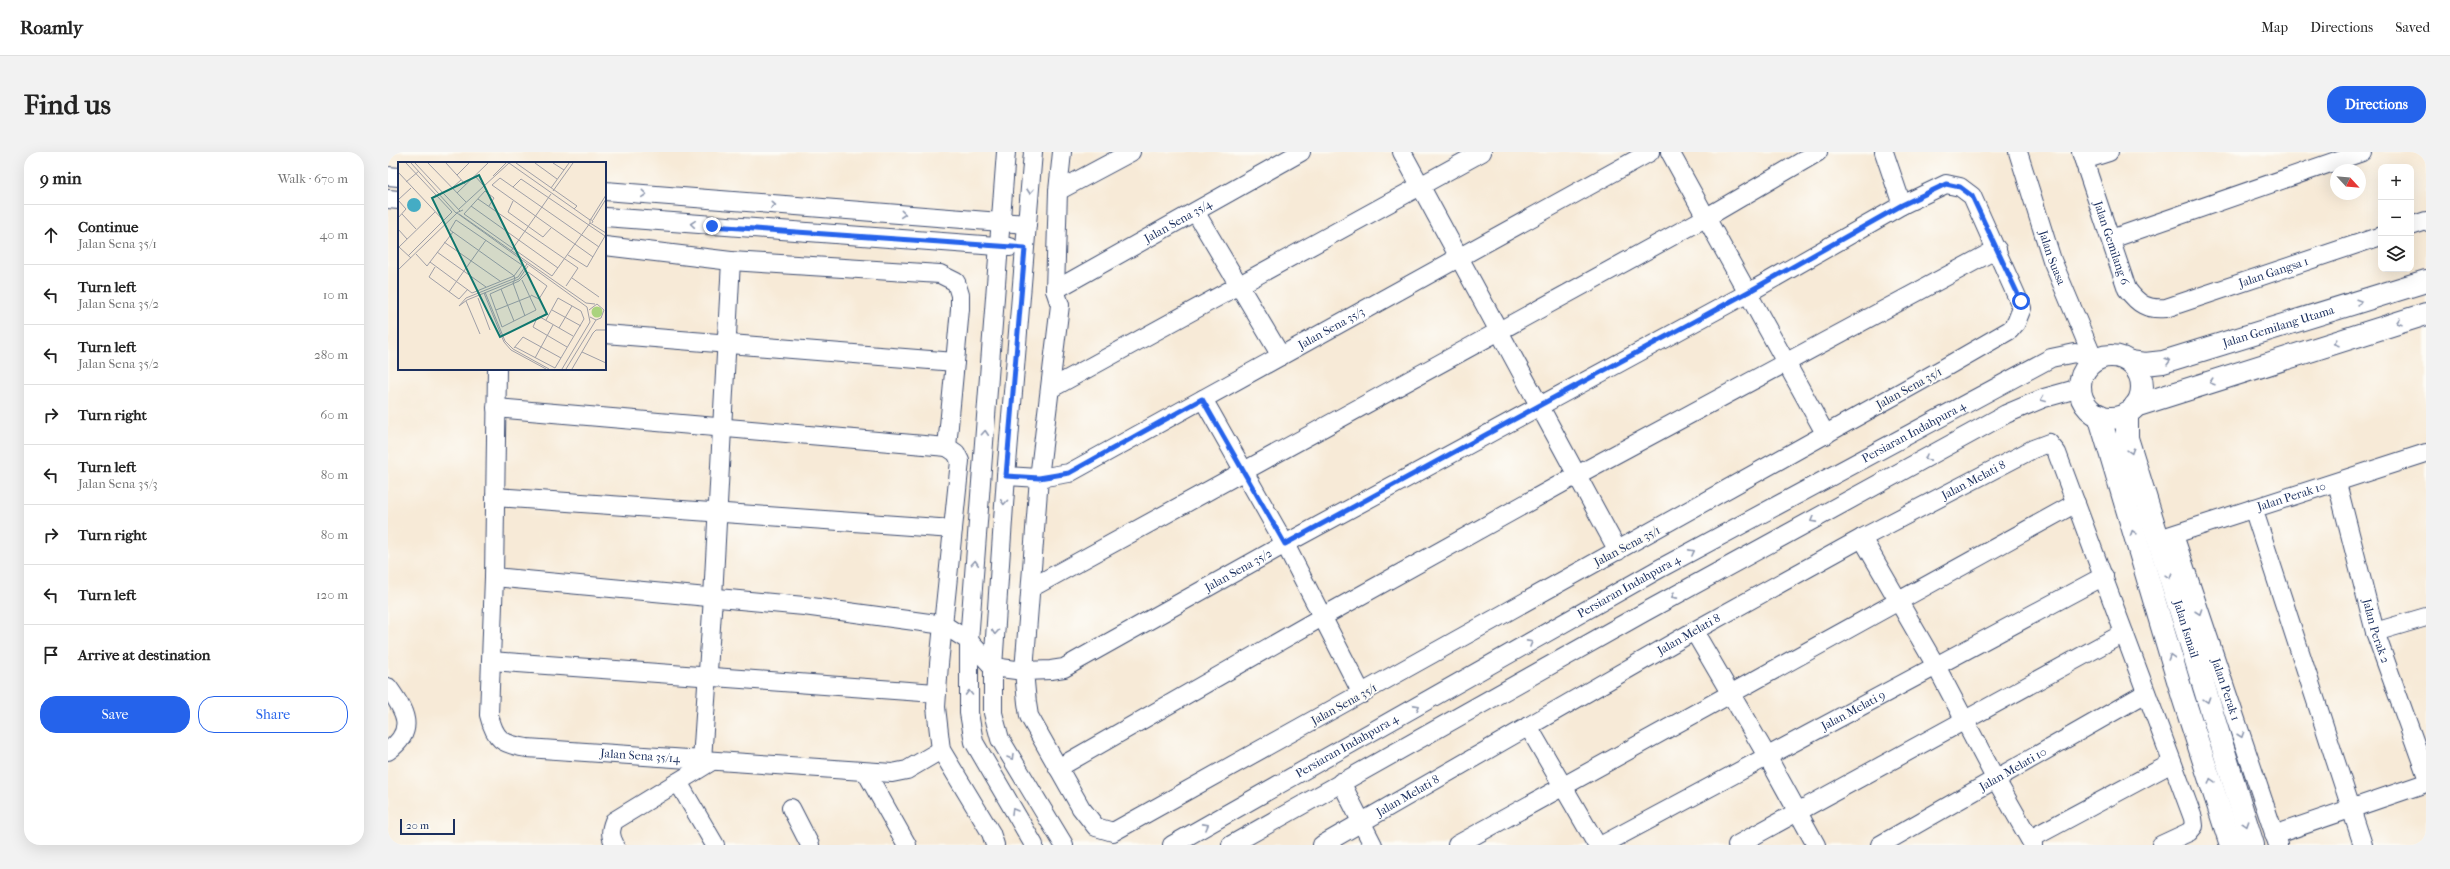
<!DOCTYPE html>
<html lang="en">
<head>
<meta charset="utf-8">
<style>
  :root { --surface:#fff; --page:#f2f2f2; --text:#222; --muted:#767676; --line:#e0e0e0; --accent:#2563eb }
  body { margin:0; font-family:"IM FELL French Canon",serif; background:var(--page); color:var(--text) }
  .controls { position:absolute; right:12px; top:12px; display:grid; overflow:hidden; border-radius:8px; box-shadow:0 4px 16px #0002 }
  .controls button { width:36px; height:36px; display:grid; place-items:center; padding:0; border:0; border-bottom:1px solid var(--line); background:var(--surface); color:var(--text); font:20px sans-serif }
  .compass { position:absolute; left:1942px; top:12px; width:36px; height:36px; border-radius:50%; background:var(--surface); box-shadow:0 4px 16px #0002; rotate:116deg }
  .scale { position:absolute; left:12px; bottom:10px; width:55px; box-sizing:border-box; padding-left:4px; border:2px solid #1b2f5e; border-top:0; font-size:11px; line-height:14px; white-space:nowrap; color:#1b2f5e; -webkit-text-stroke:3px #fdfcf7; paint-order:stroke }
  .stop { position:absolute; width:12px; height:12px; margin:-9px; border:3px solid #2563eb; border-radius:50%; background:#fff }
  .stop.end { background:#2563eb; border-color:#fff; box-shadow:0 1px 4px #0008 }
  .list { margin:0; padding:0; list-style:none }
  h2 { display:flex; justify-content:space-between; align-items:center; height:52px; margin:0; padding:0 16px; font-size:17px }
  h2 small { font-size:13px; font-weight:400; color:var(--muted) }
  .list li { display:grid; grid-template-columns:26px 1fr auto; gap:12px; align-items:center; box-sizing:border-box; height:60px; padding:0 16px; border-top:1px solid var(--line) }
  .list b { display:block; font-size:15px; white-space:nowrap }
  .list p { margin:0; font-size:13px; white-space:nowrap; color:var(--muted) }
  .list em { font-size:13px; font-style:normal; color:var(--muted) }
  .actions { display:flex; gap:8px; padding:12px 16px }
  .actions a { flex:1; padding:9px 0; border:1px solid var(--accent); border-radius:16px; text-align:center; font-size:14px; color:var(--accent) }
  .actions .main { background:var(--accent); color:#fff }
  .icon { flex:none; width:22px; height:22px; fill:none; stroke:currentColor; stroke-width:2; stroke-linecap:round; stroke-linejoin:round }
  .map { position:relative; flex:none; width:2038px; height:693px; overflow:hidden; border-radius:16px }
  header { display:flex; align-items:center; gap:24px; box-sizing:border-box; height:56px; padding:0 20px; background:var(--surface); border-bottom:1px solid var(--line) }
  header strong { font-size:19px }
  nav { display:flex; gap:22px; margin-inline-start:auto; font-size:14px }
  .intro { display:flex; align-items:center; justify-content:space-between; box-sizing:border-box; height:96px; padding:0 24px }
  h1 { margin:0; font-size:28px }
  .button { padding:10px 18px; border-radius:16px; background:var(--accent); color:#fff; font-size:14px; font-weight:700 }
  main { display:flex; gap:24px; padding:0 24px }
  aside { flex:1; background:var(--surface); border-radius:16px; box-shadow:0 4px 16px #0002 }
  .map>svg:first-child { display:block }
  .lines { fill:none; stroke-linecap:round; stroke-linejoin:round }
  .minor-casing { stroke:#3c4b70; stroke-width:20 }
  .major-casing { stroke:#3c4b70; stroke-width:24 }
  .minor { stroke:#fff; stroke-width:18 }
  .major { stroke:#fff; stroke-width:22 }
  .oneway { stroke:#8d97ae }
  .route { stroke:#2563eb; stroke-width:5 }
  .labels { text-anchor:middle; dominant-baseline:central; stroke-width:3.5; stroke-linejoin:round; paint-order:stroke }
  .street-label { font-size:12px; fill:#1b2f5e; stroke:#fdfcf7 }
  .inset-road { fill:none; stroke:#9f9fa7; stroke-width:1 }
  .view { fill:#0f766e; fill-opacity:0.15; stroke:#0f766e; stroke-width:2 }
  .inset-edge { fill:none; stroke:#1b2f5e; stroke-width:2 }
</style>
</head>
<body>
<header>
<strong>Roamly</strong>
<nav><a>Map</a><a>Directions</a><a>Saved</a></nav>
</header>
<div class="intro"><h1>Find us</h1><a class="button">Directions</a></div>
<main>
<aside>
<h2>9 min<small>Walk · 670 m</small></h2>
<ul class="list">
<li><svg class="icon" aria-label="ahead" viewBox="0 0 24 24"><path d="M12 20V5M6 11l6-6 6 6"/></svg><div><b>Continue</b><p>Jalan Sena 35/1</p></div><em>40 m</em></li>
<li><svg class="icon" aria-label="left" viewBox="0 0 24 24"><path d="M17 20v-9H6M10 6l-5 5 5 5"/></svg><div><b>Turn left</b><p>Jalan Sena 35/2</p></div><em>10 m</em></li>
<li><svg class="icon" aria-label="left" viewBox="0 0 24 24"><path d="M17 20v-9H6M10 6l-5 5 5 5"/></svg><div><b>Turn left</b><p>Jalan Sena 35/2</p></div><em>280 m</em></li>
<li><svg class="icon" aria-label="right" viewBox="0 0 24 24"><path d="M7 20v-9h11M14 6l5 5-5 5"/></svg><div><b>Turn right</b></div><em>60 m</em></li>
<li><svg class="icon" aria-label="left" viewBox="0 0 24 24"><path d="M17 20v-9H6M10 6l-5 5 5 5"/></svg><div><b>Turn left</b><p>Jalan Sena 35/3</p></div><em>80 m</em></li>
<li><svg class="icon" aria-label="right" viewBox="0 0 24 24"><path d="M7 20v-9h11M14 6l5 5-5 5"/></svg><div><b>Turn right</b></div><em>80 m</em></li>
<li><svg class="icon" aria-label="left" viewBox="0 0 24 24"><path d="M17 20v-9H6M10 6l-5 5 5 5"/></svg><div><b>Turn left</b></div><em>120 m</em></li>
<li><svg class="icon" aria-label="arrive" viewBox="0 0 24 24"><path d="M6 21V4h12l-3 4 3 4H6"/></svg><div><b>Arrive at destination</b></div></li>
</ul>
<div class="actions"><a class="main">Save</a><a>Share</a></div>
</aside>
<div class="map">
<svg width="2038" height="693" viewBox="0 0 2038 693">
  <rect width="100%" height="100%" fill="#fdfcf7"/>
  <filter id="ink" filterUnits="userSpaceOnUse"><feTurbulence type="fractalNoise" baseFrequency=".025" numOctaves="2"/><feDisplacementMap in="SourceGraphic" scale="8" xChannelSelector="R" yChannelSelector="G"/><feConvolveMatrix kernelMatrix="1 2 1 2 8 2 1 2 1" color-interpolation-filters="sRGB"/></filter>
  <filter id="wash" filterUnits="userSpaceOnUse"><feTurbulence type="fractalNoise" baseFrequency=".012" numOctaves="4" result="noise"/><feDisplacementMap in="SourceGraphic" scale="16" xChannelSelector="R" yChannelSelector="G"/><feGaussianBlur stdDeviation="0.9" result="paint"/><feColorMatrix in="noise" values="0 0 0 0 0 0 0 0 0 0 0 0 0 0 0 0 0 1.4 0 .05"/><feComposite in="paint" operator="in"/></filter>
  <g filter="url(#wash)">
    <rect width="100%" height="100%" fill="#f7ead7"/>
  </g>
  <g filter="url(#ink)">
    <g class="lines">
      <defs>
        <g id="minor">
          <path d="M 618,0 L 581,489 L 581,561 L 586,590 L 646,693"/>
          <path d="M 645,0 L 618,324 L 605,515 L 605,561 L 612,587 L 676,693"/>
          <path d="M 1014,0 L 1230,399"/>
          <path d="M 1282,0 L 1438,283"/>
          <path d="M 1496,0 L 1514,53"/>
          <path id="s1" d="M 1630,0 L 1664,108 L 1706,208"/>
          <path id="s2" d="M 1693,0 L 1739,137 C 1750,152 1759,158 1778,156 L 1993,84"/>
          <path d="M 1696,8 L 1721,0"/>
          <path d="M 0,24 L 11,25"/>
          <path d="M 217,39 L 639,72"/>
          <path d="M 670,39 L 743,0"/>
          <path d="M 0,47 L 11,48"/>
          <path d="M 808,61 L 893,204"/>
          <path d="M 217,65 L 622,95"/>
          <path d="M 2023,74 L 2038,69"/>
          <path d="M 1723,87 L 1974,0"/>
          <path d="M 217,94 L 343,109 L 552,122 L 568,130 L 572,143 L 572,157 L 559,295 L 568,301 L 572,309 L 551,512 L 548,555 L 553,598 L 603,681 L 607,693"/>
          <path id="s3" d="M 667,138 L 913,0"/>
          <path d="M 217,182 L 567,210"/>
          <path id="s4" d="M 109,217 L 106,425 L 101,563 C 107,588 114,592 139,596 L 504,621 L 519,618 L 553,598"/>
          <path d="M 662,237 L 1094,0"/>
          <path d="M 815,247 L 897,392 L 974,542"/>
          <path d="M 108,256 L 559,295"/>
          <path id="s5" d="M 618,324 L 651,326 L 681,321 L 1262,0"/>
          <path id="s6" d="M 1949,331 L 1987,480 L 2038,622"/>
          <path d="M 107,345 L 565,377"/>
          <path d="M 1865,356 L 1975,693"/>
          <path id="s7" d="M 1786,383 L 1890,693"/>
          <path d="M 1474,386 L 1548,514 L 1607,626 L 1645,693"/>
          <path id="s8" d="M 1774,386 L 2038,301"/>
          <path id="s9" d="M 106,425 L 416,454 L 556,473 L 581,489 L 605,515 L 636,519 L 663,518 L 676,516 L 688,509 L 897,392 L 1360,141 L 1514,53 L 1558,32 L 1572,35 L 1584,44 L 1634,156 L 1628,171 L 1622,178 L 1556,216 L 725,680 L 708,675 L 693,656 L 641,564 L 639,551 L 636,519 L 651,326 L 672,153 L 667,138 L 670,39 L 674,0"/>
          <path d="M 643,436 L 1319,65 L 1430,0"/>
          <path d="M 1306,479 L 1379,604 L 1428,693"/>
          <path d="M 1987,480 L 2038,465"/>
          <path d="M 103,509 L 548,541"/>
          <path d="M 0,535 C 17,559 29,578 0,599"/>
          <path d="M 1140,574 L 1209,693"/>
          <path d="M 314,608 L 325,445 L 343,109"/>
          <path d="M 670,616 L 934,465 L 1189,323 L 1609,97"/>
          <path d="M 478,620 L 519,693"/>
          <path d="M 290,630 L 327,693"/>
          <path d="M 953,630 L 985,693"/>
          <path d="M 403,656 L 422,693"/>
          <path d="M 1886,683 L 2038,631"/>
          <path d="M 1642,687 L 1784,611"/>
          <path d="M 227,693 C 222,684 222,679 226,669 L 324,609"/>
          <path id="s10" d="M 784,693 L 1271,417 L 1663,206 L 1687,201 L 1706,208"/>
          <path d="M 843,693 L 1255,461 L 1618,262 L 1656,246 L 1692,236"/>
          <path id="s11" d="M 934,693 L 1306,479 L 1474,386 L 1645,297 L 1661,291 L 1669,301 L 1805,666 L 1806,674 L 1801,680 L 1773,693"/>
          <path d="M 1069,693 L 1688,351"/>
          <path id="s12" d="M 1214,693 L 1716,424"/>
          <path d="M 1349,693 L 1736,481"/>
          <path id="s13" d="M 1492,693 L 1758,541"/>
        </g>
        <g id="major">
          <circle cx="1723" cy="235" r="31"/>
          <path id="s14" d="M 1742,210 L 1757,212 L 1775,210 L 2038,129"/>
          <path d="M 1747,254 L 2038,162"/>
          <path id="s15" d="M 1739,261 L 1739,286 L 1865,693"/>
          <path d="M 1711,263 L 1795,545 L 1843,693"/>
        </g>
      </defs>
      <use href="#minor" class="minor-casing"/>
      <use href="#major" class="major-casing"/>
      <use href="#minor" class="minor"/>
      <use href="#major" class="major"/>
    </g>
    <defs><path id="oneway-chevron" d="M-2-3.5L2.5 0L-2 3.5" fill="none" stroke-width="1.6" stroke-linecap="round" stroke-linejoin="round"/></defs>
    <g class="oneway">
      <use href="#oneway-chevron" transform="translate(642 39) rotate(95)"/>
      <use href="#oneway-chevron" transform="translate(256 42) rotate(5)"/>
      <use href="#oneway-chevron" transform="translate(385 53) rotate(4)"/>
      <use href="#oneway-chevron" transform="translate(515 62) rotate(5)"/>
      <use href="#oneway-chevron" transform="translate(305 72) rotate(-175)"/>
      <use href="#oneway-chevron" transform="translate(1971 150) rotate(-17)"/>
      <use href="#oneway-chevron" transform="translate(2011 170) rotate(162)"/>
      <use href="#oneway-chevron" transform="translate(1948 191) rotate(162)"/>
      <use href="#oneway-chevron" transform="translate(1780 209) rotate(-16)"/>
      <use href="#oneway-chevron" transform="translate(1824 230) rotate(162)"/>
      <use href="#oneway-chevron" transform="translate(1655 247) rotate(158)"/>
      <use href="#oneway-chevron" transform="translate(597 281) rotate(-86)"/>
      <use href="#oneway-chevron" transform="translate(1743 299) rotate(73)"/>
      <use href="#oneway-chevron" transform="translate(1539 306) rotate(151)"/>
      <use href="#oneway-chevron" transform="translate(616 350) rotate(94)"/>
      <use href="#oneway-chevron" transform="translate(1425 368) rotate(151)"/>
      <use href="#oneway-chevron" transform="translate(1745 381) rotate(-107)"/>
      <use href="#oneway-chevron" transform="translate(1304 400) rotate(-28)"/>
      <use href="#oneway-chevron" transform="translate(587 411) rotate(-86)"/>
      <use href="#oneway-chevron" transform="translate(1781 424) rotate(73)"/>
      <use href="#oneway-chevron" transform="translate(1286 444) rotate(151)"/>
      <use href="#oneway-chevron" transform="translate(1811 460) rotate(71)"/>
      <use href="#oneway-chevron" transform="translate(607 480) rotate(94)"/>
      <use href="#oneway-chevron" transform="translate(1142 491) rotate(-29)"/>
      <use href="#oneway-chevron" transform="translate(1783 505) rotate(-107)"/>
      <use href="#oneway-chevron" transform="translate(581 541) rotate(-91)"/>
      <use href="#oneway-chevron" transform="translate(1819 548) rotate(72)"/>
      <use href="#oneway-chevron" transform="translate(1029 555) rotate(-29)"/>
      <use href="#oneway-chevron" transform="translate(1853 583) rotate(71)"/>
      <use href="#oneway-chevron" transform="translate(623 605) rotate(59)"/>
      <use href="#oneway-chevron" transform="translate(1823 629) rotate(-108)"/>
      <use href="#oneway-chevron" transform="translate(626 659) rotate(-120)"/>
      <use href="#oneway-chevron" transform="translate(1858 672) rotate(72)"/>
      <use href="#oneway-chevron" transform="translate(818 674) rotate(-29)"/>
    </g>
  </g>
  <g class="lines" filter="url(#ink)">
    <path class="route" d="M 324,74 L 637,96 L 618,324 L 651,326 L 681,321 L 814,247 L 897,392 L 1360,140 L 1514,53 L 1558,32 L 1572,35 L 1584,44 L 1633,149"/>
  </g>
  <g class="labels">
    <g class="street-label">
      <text stroke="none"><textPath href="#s3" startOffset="141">Jalan Sena 35/4</textPath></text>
      <text stroke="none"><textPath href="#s2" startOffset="96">Jalan Gemilang 6</textPath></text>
      <text stroke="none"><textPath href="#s1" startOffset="111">Jalan Suasa</textPath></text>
      <text stroke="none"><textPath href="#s2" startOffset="304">Jalan Gangsa 1</textPath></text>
      <text stroke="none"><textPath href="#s14" startOffset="154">Jalan Gemilang Utama</textPath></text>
      <text stroke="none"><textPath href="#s5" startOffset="363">Jalan Sena 35/3</textPath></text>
      <text transform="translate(1521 236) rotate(-29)">Jalan Sena 35/1</text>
      <text stroke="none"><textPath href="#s10" startOffset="849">Persiaran Indahpura 4</textPath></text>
      <text stroke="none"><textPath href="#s11" startOffset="747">Jalan Melati 8</textPath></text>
      <text stroke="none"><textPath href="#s8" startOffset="136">Jalan Perak 10</textPath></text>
      <text transform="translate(1239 394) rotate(-28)">Jalan Sena 35/1</text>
      <text stroke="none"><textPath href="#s9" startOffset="789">Jalan Sena 35/2</textPath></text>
      <text stroke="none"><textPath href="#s10" startOffset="525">Persiaran Indahpura 4</textPath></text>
      <text stroke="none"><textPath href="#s15" startOffset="225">Jalan Ismail</textPath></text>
      <text stroke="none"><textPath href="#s6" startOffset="153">Jalan Perak 2</textPath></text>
      <text stroke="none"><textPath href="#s11" startOffset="423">Jalan Melati 8</textPath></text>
      <text stroke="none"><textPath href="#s7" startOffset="163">Jalan Perak 1</textPath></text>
      <text transform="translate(956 552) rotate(-29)">Jalan Sena 35/1</text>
      <text stroke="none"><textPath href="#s12" startOffset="285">Jalan Melati 9</textPath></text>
      <text stroke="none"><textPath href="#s10" startOffset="201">Persiaran Indahpura 4</textPath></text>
      <text stroke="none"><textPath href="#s4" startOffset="515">Jalan Sena 35/14</textPath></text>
      <text stroke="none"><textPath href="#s13" startOffset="153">Jalan Melati 10</textPath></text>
      <text stroke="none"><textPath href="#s11" startOffset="99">Jalan Melati 8</textPath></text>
    </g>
  </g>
  <g transform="translate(10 10)">
    <rect width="208" height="208" fill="#f7ead7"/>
    <path d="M193.5 150a5.5 5.5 0 1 1 11 0a5.5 5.5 0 1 1-11 0Z" fill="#aad37e"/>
    <path d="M9 43a7 7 0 1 1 14 0a7 7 0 1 1-14 0Z" fill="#44acc4"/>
    <path class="inset-road" d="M 8,1 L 54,50 L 10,94M 13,1 L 58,51 L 65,48M 17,1 L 62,49M 30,1 L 68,40M 48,1 L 68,23M 118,1 L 179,44 L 176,47M 137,1 L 159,17M 155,1 L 166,8M 0,10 L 46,59M 59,13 L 71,1M 77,14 L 85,23M 95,14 L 108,1M 8,20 L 21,9M 115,25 L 123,17 L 207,74 L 189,105 L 170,93M 54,26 L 63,18M 153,26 L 171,1M 155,29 L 175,1M 59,31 L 90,1M 80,37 L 180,106 L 168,124M 0,38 L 8,47 L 0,56M 0,38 L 13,26M 115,39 L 110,50 L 145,75 L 153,66M 73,44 L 160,106M 91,44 L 96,36 L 87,29 L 66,52 L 154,114 L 192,61M 61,47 L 111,1 L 192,58M 4,52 L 18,67M 61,52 L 188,141 L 197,142M 193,57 L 208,33M 195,58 L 208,37M 194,61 L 195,59 L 192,57 L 192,61 L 208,71M 0,67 L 9,77M 55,70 L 32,100 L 74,131M 46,80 L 102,119M 1,85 L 37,50M 1,85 L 13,96M 113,89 L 153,32M 39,90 L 88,125M 18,92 L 29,104 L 32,100M 195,95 L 94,23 L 102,16 L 201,85M 129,102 L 120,115 L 68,136 L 61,144 L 69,138 L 121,117 L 130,104M 37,105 L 31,115 L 61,137 L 70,127M 0,108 L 59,51 L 189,145 L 192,160 L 164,207M 174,116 L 201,135M 124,118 L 138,148 L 104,165 L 92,132 L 121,119 L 130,110 L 149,124 L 141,137 L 133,133M 103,127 L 116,159M 51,130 L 88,78M 87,130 L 107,179 L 115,187 L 151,207M 74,131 L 116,114 L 124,103 L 58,58 L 52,68 L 115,113 L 116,114 L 117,117 L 115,121 L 127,154M 86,131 L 106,180 L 113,188 L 148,207M 80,136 L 92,168M 68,139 L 82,172M 98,148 L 133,134M 154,148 L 183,164M 191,148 L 199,142 L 206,148 L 203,156 L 198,158 L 192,155M 161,166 L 174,144M 117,185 L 157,206 L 186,157 L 183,149 L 160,136 L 148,158M 169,185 L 135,165 L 139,156 L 142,155 L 175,174M 116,186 L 125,175 L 163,196M 184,190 L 208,201M 137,196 L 155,163M 168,207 L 198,158M 174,207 L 195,171 L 198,168 L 208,168"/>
    <path class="view" d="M 81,13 L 149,152 L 102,175 L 34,36 Z"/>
    <rect width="208" height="208" class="inset-edge"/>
  </g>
</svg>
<div class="controls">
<button>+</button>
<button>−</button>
<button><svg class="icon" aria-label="layers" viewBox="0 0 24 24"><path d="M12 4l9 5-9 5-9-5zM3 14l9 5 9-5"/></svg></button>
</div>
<svg class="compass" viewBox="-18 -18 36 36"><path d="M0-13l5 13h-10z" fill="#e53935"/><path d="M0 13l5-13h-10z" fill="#767676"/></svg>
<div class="scale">20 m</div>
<div class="stop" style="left:1633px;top:149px"></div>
<div class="stop end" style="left:324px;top:74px"></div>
</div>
</main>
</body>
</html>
